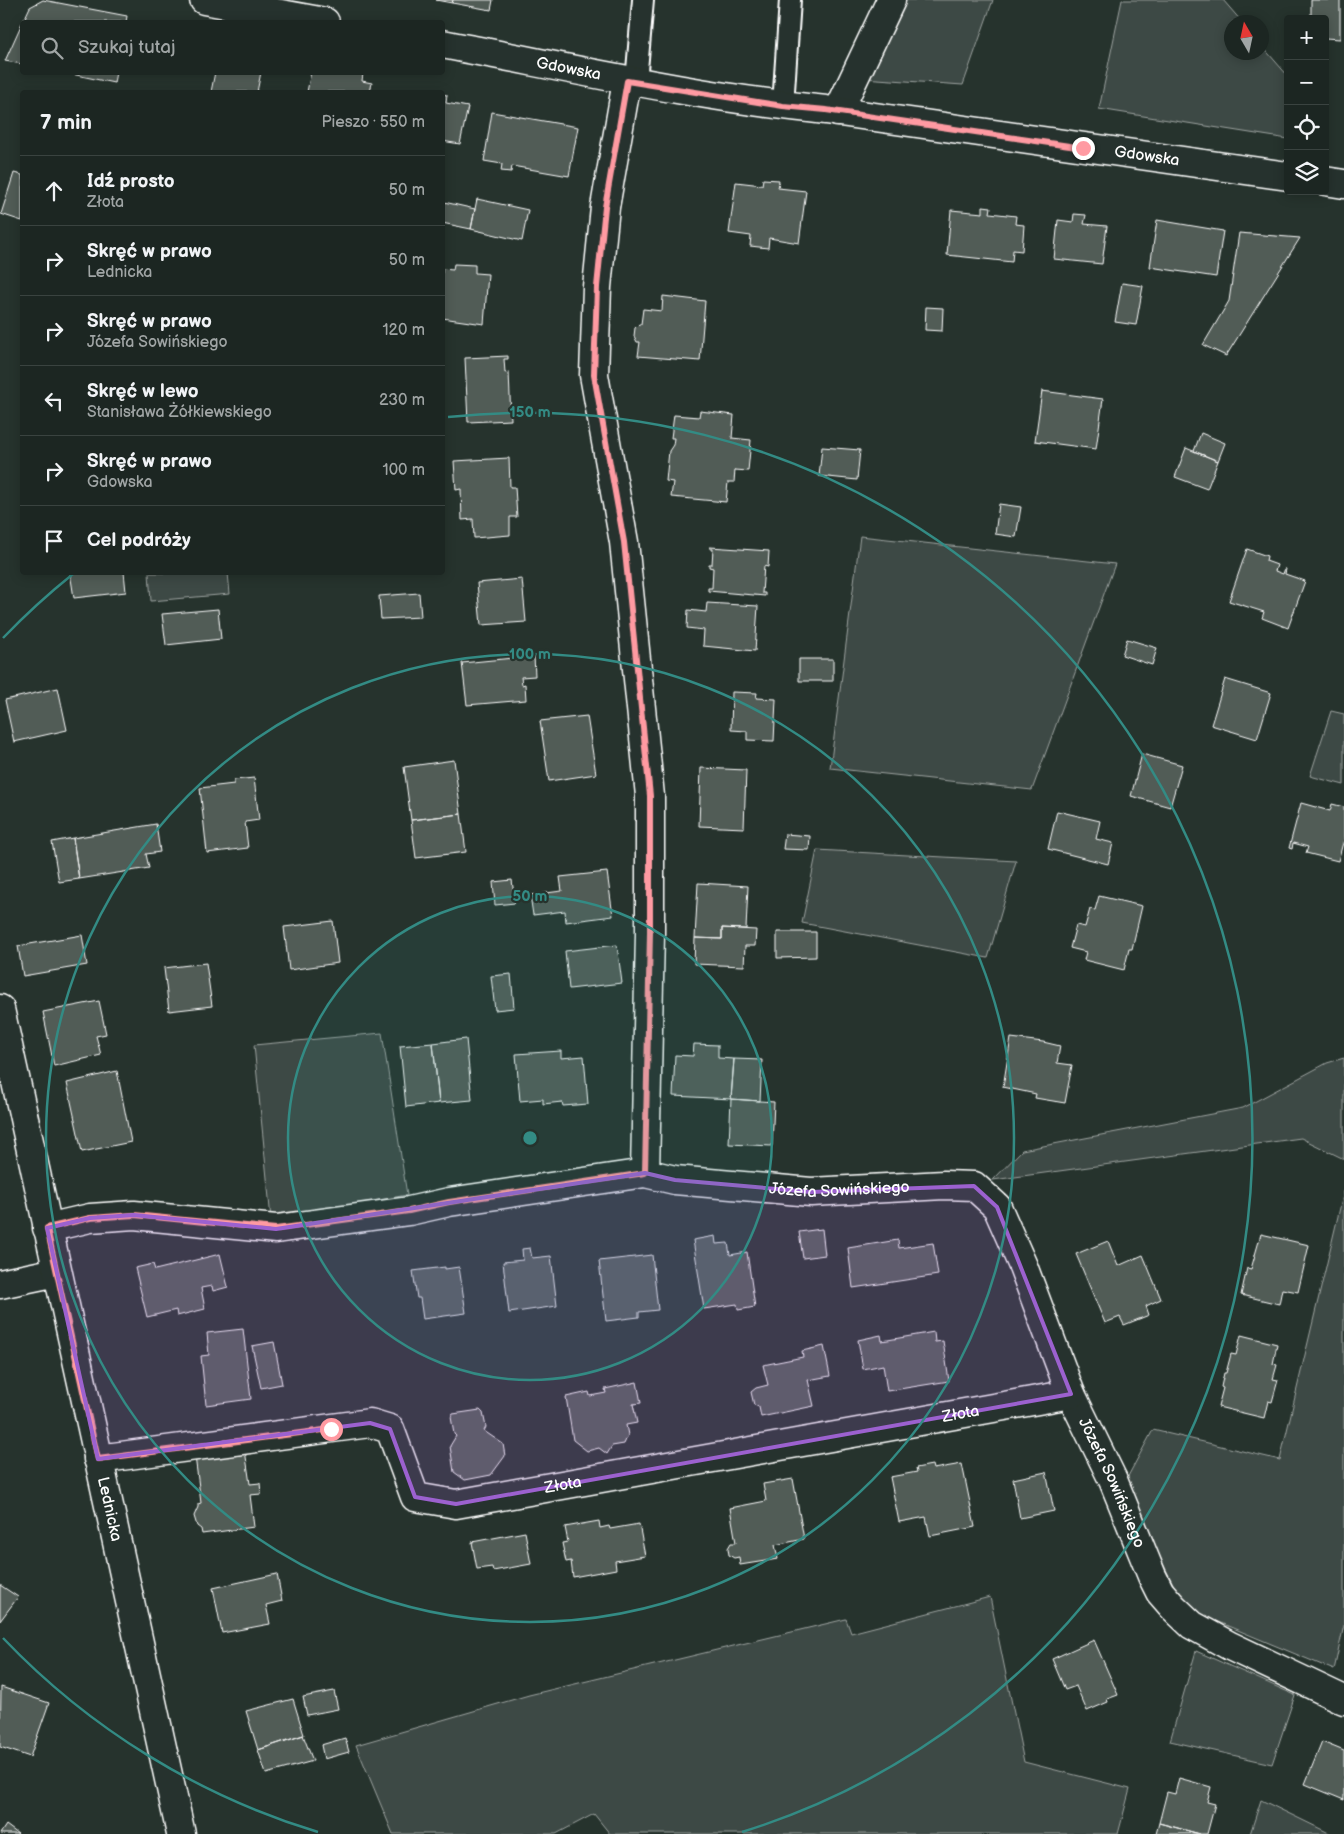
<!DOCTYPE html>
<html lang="pl">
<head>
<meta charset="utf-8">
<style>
  :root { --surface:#1c2622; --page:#252e2a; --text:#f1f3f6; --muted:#a0a5a5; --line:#3a4340 }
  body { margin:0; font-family:"Balsamiq Sans",sans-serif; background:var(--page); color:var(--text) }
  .controls { position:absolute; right:15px; top:15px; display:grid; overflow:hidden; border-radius:5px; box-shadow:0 2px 12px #0003 }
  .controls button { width:45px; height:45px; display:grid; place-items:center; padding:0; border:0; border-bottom:1px solid var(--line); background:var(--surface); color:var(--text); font:25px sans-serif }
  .compass { position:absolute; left:1224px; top:15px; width:45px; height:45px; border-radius:50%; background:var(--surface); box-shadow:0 2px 12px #0003; rotate:351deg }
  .stop { position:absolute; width:15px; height:15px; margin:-11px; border:4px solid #ff9aa2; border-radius:50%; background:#fff }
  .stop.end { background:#ff9aa2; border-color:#fff; box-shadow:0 1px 5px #0008 }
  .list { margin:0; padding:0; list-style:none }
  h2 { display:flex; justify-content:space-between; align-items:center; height:65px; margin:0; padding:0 20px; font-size:21px }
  h2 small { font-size:16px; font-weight:400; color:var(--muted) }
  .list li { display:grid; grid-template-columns:32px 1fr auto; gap:15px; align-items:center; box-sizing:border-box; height:70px; padding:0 20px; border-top:1px solid var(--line) }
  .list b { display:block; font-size:19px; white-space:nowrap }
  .list p { margin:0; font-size:16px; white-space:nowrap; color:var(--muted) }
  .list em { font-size:16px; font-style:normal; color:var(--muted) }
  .icon { flex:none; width:28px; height:28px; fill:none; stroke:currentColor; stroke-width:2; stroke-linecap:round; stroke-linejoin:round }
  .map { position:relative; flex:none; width:1344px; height:1834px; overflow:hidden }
  .search { position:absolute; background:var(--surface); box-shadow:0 2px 12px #0003; left:20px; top:20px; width:425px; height:55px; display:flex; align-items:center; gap:12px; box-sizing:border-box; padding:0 18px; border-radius:5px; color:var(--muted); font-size:19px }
  .panel { position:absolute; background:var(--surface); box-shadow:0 2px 12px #0003; left:20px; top:90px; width:425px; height:485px; border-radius:5px }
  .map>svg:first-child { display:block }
  .green { fill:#3e4944; stroke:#9ea4a2 }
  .building { fill:#515c57; stroke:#fff }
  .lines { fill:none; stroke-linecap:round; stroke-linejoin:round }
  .service-casing { stroke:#fff; stroke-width:24 }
  .minor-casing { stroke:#fff; stroke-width:31 }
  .secondary-casing { stroke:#fff; stroke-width:31 }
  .service { stroke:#26332d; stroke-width:20 }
  .minor { stroke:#26332d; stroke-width:28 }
  .secondary { stroke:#26332d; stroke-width:28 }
  .route { stroke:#ff9aa2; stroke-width:6 }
  .marked { fill:#9c61cf; fill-opacity:0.2; stroke:#9c61cf; stroke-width:4; stroke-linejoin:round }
  .ring { fill:none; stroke:#338b84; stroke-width:2.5 }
  .labels { text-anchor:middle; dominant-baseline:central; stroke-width:4.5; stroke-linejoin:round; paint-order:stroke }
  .street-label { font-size:16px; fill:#fff; stroke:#26332d }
  .centre { fill:#338b84; stroke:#26332d; stroke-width:2.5 }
  .ring-label { font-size:15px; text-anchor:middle; font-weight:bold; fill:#338b84; stroke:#26332d; stroke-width:4.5; stroke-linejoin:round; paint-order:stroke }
</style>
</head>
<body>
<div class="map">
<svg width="1344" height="1834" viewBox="0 0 1344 1834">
  <rect width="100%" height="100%" fill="#26332d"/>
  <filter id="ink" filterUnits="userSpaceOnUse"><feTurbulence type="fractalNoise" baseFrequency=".02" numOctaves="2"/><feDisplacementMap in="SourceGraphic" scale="10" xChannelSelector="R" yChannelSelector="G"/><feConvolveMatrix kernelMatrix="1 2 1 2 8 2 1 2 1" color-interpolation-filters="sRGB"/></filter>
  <g filter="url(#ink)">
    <path class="green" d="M 900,0 L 993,0 L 963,85 L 863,78 Z
      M 1122,0 L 1223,0 L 1242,22 L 1232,22 L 1232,52 L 1262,52 L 1262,46 L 1288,76 L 1288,139 L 1099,109 Z
      M 860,536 L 1115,564 L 1032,790 L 830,768 Z
      M 149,573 L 228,573 L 230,594 L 151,601 Z
      M 1331,711 L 1344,714 L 1344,785 L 1310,776 Z
      M 817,850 L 1016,861 L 988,958 L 802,923 Z
      M 382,1033 L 407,1195 L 271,1219 L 254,1045 Z
      M 1344,1058 L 1344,1159 L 1301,1138 L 993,1180 L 1022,1150 L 1243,1108 L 1327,1063 Z
      M 1344,1191 L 1344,1625 L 1334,1670 L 1199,1614 L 1177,1592 L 1160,1557 L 1146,1542 L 1126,1480 L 1153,1430 L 1280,1460 Z
      M 990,1597 L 1024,1762 L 1130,1789 L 1118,1834 L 610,1834 L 594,1814 L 556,1834 L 393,1834 L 356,1745 L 529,1695 L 846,1619 L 851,1633 Z
      M 1196,1651 L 1295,1695 L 1272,1764 L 1170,1741 Z
      M 1261,1800 L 1331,1834 L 1250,1834 Z"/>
    <path class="building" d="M 43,0 L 127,16 L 126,22 L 23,22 L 30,7 Z
      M 436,0 L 453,0 L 452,3 Z
      M 453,0 L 493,0 L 491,10 L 452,3 Z
      M 1311,0 L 1340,0 L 1340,39 L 1325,38 L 1325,19 L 1311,19 Z
      M 22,23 L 22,64 L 5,61 Z
      M 62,72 L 116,72 L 114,83 Z
      M 215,72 L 261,72 L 257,92 L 211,92 Z
      M 311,72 L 363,73 L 362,81 L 372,83 L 370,92 L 307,92 Z
      M 442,94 L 447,95 L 446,103 L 468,107 L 460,144 L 442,141 Z
      M 492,112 L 578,127 L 569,176 L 512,166 L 511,172 L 501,171 L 502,164 L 484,161 Z
      M 14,173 L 22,175 L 22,221 L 1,214 Z
      M 763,179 L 779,180 L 778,188 L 806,191 L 799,243 L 769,238 L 768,248 L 750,246 L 751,236 L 729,233 L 736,182 L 762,185 Z
      M 477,199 L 528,210 L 522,241 L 471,229 Z
      M 444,202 L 475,209 L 471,229 L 442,223 Z
      M 983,206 L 991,207 L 990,213 L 1016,216 L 1015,224 L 1024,225 L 1022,251 L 1013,250 L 1012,262 L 947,255 L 951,210 L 983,213 Z
      M 1074,214 L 1086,215 L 1084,224 L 1107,226 L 1102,264 L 1054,259 L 1058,220 L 1073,222 Z
      M 1157,220 L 1223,231 L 1216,277 L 1150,267 Z
      M 1239,233 L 1300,238 L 1226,356 L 1203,345 L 1229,301 Z
      M 454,264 L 475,265 L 475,273 L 488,274 L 484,324 L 442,318 L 442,269 L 453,270 Z
      M 1122,283 L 1143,286 L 1136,325 L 1115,322 Z
      M 663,296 L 705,301 L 700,361 L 638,356 L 640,342 L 637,342 L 634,336 L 635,328 L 639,324 L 641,324 L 643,309 L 662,311 Z
      M 926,307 L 943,308 L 942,331 L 925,330 Z
      M 508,356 L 508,359 L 504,359 L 505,373 L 509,372 L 511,420 L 468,422 L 465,358 Z
      M 1042,391 L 1103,399 L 1096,449 L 1035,441 Z
      M 700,411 L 734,415 L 732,438 L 751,440 L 748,471 L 735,470 L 734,482 L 728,482 L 726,502 L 671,497 L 673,482 L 666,481 L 669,451 L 673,445 L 674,438 L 671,438 L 674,415 L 699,417 Z
      M 1201,433 L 1225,443 L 1218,461 L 1194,451 Z
      M 822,447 L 860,450 L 857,480 L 819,476 Z
      M 1186,448 L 1218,461 L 1207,489 L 1175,477 Z
      M 509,458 L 510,487 L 515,487 L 517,517 L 510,517 L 510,535 L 474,538 L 473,519 L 462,520 L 461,489 L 456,490 L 454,461 Z
      M 999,504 L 1021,507 L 1016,537 L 995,534 Z
      M 710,547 L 769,551 L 768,567 L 764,566 L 762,593 L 765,593 L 765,596 L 708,591 L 708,588 L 712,588 L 713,568 L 709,567 L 709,564 L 712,564 L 713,549 L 710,549 Z
      M 1247,549 L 1267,556 L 1266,561 L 1277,565 L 1275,571 L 1283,574 L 1285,568 L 1286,569 L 1285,574 L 1305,581 L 1288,628 L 1262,618 L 1264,612 L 1229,601 Z
      M 70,572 L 124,572 L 126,592 L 74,598 Z
      M 522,579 L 526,622 L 481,625 L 477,583 Z
      M 419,593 L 421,617 L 381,619 L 379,596 Z
      M 707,603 L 758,606 L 755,651 L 703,646 L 704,630 L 687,628 L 688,610 L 706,612 Z
      M 218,609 L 221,639 L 166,645 L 162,614 Z
      M 1127,639 L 1157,648 L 1152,665 L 1122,655 Z
      M 534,656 L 535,676 L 521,677 L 522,685 L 525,684 L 526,700 L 467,705 L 462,663 Z
      M 799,659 L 833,659 L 833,681 L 799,681 Z
      M 1225,679 L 1271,693 L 1257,739 L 1211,725 Z
      M 58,688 L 67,730 L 14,742 L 5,700 Z
      M 732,692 L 757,693 L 756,698 L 776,699 L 774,741 L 747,740 L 747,731 L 731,730 Z
      M 587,716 L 596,774 L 549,781 L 540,721 Z
      M 1142,754 L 1182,765 L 1170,807 L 1131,796 Z
      M 454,760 L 461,814 L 411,820 L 404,767 Z
      M 701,768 L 746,770 L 744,828 L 699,826 Z
      M 254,778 L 259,820 L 245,822 L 248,848 L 207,853 L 200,788 L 234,784 L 234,780 Z
      M 1301,803 L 1330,811 L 1332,804 L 1344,807 L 1344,839 L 1338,861 L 1306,853 L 1308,847 L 1293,843 L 1292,849 L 1289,848 Z
      M 1057,811 L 1100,821 L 1096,839 L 1113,843 L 1108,864 L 1048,849 Z
      M 461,814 L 466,852 L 416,858 L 411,820 Z
      M 156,824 L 160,852 L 146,854 L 149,868 L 79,879 L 73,838 Z
      M 785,834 L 810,836 L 809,850 L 783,849 Z
      M 73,838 L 79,879 L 59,882 L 52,842 Z
      M 607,872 L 613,916 L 566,922 L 565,911 L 533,915 L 530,895 L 562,891 L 560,877 Z
      M 512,880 L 515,903 L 495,905 L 493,882 Z
      M 698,883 L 748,886 L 746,929 L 722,928 L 722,939 L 695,938 Z
      M 1099,896 L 1142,906 L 1132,949 L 1129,949 L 1124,970 L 1084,960 L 1086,952 L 1070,948 L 1076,925 L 1085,927 L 1090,909 L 1095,910 Z
      M 333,921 L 338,963 L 289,970 L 284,927 Z
      M 722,928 L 756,930 L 755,946 L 745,946 L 744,966 L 694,964 L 695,938 L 722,939 Z
      M 777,932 L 816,932 L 816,957 L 777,958 Z
      M 82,935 L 87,965 L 23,976 L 18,946 Z
      M 617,945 L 622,983 L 569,989 L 565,951 Z
      M 206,963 L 212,1006 L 169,1011 L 164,968 Z
      M 511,974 L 514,1008 L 495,1010 L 491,976 Z
      M 99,1001 L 106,1034 L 96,1036 L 101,1055 L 54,1066 L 43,1012 Z
      M 1011,1038 L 1043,1042 L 1060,1046 L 1057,1063 L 1072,1065 L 1065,1103 L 1035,1098 L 1036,1094 L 1003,1087 Z
      M 466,1039 L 472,1100 L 439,1103 L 433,1043 Z
      M 433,1043 L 439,1103 L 406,1107 L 400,1046 Z
      M 694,1044 L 718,1045 L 718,1058 L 734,1059 L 731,1099 L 673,1096 L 675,1055 L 693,1056 Z
      M 561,1051 L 561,1058 L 584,1056 L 588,1104 L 563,1106 L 562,1102 L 543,1104 L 543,1099 L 520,1101 L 516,1054 Z
      M 734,1059 L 762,1060 L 760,1101 L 731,1099 Z
      M 117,1071 L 131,1142 L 82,1152 L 67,1083 Z
      M 731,1099 L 774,1102 L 772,1146 L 729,1144 Z
      M 822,1229 L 825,1255 L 803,1258 L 799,1232 Z
      M 1261,1234 L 1309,1245 L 1298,1292 L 1282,1289 L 1279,1304 L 1241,1295 L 1247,1268 L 1251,1269 Z
      M 715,1236 L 716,1244 L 728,1243 L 730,1255 L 747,1252 L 755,1307 L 738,1310 L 737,1304 L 704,1309 L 693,1240 Z
      M 898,1240 L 899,1248 L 933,1243 L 938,1275 L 853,1288 L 848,1248 Z
      M 1108,1241 L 1118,1266 L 1143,1255 L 1161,1299 L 1146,1306 L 1149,1315 L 1124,1325 L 1120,1317 L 1105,1323 L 1076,1254 Z
      M 530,1248 L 532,1258 L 551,1256 L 557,1306 L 509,1313 L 503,1262 L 523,1260 L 522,1249 Z
      M 220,1254 L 228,1287 L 213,1291 L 212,1286 L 201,1288 L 205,1309 L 177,1316 L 176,1310 L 147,1317 L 135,1268 L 153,1264 L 155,1270 Z
      M 652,1255 L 658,1310 L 639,1312 L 639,1317 L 606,1321 L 599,1261 Z
      M 445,1267 L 445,1269 L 459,1267 L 466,1313 L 423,1319 L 420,1298 L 417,1298 L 413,1271 Z
      M 243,1329 L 251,1399 L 206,1405 L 201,1356 L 209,1355 L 207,1333 Z
      M 934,1332 L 935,1342 L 943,1341 L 949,1381 L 887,1391 L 883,1365 L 863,1369 L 858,1340 L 881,1335 L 882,1341 Z
      M 1241,1335 L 1277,1344 L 1273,1364 L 1277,1365 L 1273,1379 L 1278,1380 L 1272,1402 L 1268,1401 L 1264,1418 L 1218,1407 L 1223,1388 L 1221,1387 L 1224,1373 L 1226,1373 L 1231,1354 L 1236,1355 Z
      M 274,1342 L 282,1384 L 261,1388 L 252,1346 Z
      M 824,1346 L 830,1376 L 808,1380 L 814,1406 L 761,1417 L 759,1407 L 754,1405 L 751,1392 L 756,1388 L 768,1385 L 763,1365 L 803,1357 L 802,1351 Z
      M 637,1382 L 641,1403 L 633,1404 L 637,1423 L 626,1425 L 628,1435 L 624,1444 L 612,1446 L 607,1454 L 599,1448 L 587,1451 L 573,1440 L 566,1397 L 589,1392 L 590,1396 L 606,1393 L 605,1389 Z
      M 480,1410 L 483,1413 L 486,1427 L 484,1431 L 503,1444 L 505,1456 L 491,1475 L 465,1480 L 454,1472 L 450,1446 L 456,1436 L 454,1434 L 451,1417 L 453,1414 Z
      M 245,1450 L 250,1484 L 260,1483 L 261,1494 L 250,1495 L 254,1527 L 202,1534 L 201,1529 L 197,1526 L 194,1516 L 198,1507 L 198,1504 L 201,1503 L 195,1456 Z
      M 962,1464 L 975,1527 L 930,1536 L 926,1517 L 899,1522 L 890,1477 L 917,1472 L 916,1468 L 932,1465 L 933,1469 Z
      M 1046,1472 L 1054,1511 L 1020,1518 L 1013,1479 Z
      M 793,1479 L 804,1539 L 775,1545 L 778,1559 L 740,1565 L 739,1557 L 734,1558 L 729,1555 L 728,1548 L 731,1543 L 736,1543 L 730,1508 L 766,1501 L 763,1484 Z
      M 599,1521 L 600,1528 L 609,1526 L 610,1529 L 639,1524 L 645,1556 L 615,1561 L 616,1569 L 573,1577 L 571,1561 L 566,1562 L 562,1543 L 568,1542 L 565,1527 Z
      M 525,1532 L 531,1564 L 493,1571 L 492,1567 L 477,1569 L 472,1542 Z
      M 277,1574 L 282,1601 L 266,1605 L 270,1624 L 222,1633 L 213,1588 Z
      M 0,1585 L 18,1597 L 0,1621 Z
      M 1094,1640 L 1118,1695 L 1107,1699 L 1108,1702 L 1087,1711 L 1076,1686 L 1065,1690 L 1052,1659 Z
      M 1,1687 L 49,1703 L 30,1757 L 0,1747 Z
      M 334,1691 L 338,1709 L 307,1715 L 303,1697 Z
      M 293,1699 L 304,1735 L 258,1750 L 246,1711 Z
      M 303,1735 L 313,1761 L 266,1774 L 258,1750 Z
      M 345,1738 L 349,1752 L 324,1759 L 321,1745 Z
      M 1322,1742 L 1344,1751 L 1344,1800 L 1305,1784 Z
      M 1179,1778 L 1211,1787 L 1207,1802 L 1215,1804 L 1207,1834 L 1200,1834 L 1159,1823 L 1167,1792 L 1175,1794 Z
      M 1159,1823 L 1200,1834 L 1156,1834 Z
      M 6,1825 L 18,1834 L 0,1834 Z"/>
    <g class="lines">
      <defs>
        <path id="service" d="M 636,82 L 643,0
          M 783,106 L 790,0"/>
        <g id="minor">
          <path d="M 627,81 L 605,207 L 597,287 L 594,375 L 624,542 L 650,796 L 650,933 L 645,1173"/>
          <path d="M 838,112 L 891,0"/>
          <path id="s1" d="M 47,1228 L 90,1218 L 134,1215 L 276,1229 L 409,1211 L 449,1202 L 645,1173 L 675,1180 L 811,1192 L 944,1185 L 974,1186 L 997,1207 L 1023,1266 L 1071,1394 L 1113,1480 L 1152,1576 L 1160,1592 L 1173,1607 L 1192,1625 L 1230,1646 L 1344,1700"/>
          <path d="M 0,1284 L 57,1272"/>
          <path id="s2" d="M 98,1459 L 370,1423 L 390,1429 L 415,1497 L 456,1504 L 1071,1394"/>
        </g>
        <g id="secondary">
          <path d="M 204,0 L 325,22"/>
          <path id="s3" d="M 442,44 C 570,68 697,97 826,110 L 1288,176"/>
          <path d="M 1325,181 L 1344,184"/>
          <path id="s4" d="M 0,1009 L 181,1834"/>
        </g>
      </defs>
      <use href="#service" class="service-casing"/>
      <use href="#minor" class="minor-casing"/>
      <use href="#secondary" class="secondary-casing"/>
      <use href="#service" class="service"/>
      <use href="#minor" class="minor"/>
      <use href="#secondary" class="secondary"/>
    </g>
  </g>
  <g class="lines" filter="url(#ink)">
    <path class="route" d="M 331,1429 L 98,1459 L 47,1228 L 90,1218 L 134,1215 L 276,1229 L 409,1211 L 449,1202 L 645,1173 L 650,932 L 650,796 L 624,542 L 594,375 L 597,287 L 605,207 L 627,81 L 783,106 L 826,110 L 1083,148"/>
  </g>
  <path class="marked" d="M 645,1173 L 675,1180 L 811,1192 L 974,1186 L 997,1207 L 1071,1394 L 456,1504 L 415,1497 L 390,1429 L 370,1423 L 98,1459 L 47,1228 L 90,1218 L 134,1215 L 276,1229 Z"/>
  <circle cx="530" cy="1138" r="242" fill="#338b84" fill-opacity=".12"/>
  <g class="ring">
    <circle cx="530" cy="1138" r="242"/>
    <circle cx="530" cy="1138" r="484"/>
    <path d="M318 1832A726 726 0 0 1 3 1638M3 638A726 726 0 0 1 73 574M448 417A726 726 0 0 1 742 1832"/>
  </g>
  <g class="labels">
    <g class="street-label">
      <text stroke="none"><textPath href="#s3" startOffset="129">Gdowska</textPath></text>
      <text stroke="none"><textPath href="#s3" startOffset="714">Gdowska</textPath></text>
      <text stroke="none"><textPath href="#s1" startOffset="800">Józefa Sowińskiego</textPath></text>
      <text stroke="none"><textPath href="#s2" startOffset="922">Złota</textPath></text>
      <text stroke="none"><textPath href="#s1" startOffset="1265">Józefa Sowińskiego</textPath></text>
      <text stroke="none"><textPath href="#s2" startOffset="518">Złota</textPath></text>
      <text stroke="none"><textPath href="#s4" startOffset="512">Lednicka</textPath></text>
    </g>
  </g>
  <circle cx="530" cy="1138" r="8" class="centre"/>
  <g class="ring-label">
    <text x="530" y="417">150 m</text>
    <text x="530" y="659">100 m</text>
    <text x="530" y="901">50 m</text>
  </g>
</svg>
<div class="controls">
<button>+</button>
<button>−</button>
<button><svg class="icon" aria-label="locate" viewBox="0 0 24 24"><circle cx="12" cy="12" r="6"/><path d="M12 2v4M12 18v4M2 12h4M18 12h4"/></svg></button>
<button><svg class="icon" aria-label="layers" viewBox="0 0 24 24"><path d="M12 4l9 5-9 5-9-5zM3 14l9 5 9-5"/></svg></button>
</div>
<svg class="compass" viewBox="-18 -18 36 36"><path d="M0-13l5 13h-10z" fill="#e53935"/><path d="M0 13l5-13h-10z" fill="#a0a5a5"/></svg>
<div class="stop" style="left:331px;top:1429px"></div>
<div class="stop end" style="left:1083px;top:148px"></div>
<div class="search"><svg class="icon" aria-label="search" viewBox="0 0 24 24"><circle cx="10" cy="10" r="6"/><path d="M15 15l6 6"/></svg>Szukaj tutaj</div>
<section class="panel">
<h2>7 min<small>Pieszo · 550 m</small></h2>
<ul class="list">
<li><svg class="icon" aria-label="ahead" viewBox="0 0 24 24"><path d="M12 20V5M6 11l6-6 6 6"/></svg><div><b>Idź prosto</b><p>Złota</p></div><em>50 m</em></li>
<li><svg class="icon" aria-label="right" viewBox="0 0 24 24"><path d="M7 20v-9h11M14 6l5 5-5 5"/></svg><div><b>Skręć w prawo</b><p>Lednicka</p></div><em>50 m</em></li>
<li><svg class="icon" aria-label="right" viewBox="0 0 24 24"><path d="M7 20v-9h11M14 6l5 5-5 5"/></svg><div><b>Skręć w prawo</b><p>Józefa Sowińskiego</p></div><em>120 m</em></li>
<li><svg class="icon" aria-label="left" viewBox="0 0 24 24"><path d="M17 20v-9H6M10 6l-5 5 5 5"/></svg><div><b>Skręć w lewo</b><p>Stanisława Żółkiewskiego</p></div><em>230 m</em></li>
<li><svg class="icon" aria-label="right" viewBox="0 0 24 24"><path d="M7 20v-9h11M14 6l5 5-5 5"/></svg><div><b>Skręć w prawo</b><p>Gdowska</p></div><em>100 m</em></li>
<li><svg class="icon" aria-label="arrive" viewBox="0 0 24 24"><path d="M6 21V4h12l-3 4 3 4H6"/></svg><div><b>Cel podróży</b></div></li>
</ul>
</section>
</div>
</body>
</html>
